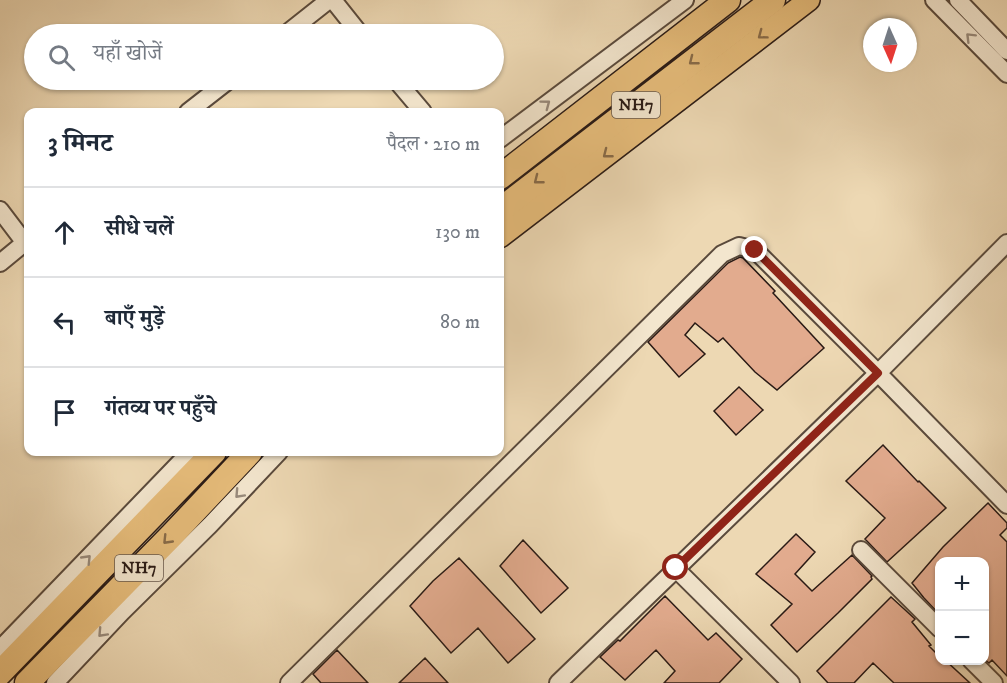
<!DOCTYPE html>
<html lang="hi">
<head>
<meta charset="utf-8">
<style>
  :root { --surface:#fff; --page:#f6f6f7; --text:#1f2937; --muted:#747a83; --line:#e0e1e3 }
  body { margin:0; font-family:"IM FELL DW Pica","Noto Serif Devanagari",serif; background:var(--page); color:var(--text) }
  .controls { position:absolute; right:18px; bottom:18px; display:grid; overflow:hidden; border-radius:12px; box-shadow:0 2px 4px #0004 }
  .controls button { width:54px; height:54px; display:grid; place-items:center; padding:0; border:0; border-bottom:2px solid var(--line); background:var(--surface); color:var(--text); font:30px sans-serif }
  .compass { position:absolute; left:863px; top:18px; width:54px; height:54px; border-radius:50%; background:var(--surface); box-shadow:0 2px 4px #0004; rotate:177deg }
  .stop { position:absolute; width:18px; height:18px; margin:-14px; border:4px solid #8f2418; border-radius:50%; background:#fff }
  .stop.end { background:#8f2418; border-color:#fff; box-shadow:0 2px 6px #0008 }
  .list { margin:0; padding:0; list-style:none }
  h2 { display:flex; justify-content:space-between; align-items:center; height:78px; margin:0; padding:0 24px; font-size:26px }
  h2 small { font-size:20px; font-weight:400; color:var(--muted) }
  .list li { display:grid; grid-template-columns:39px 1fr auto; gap:18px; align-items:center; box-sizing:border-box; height:90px; padding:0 24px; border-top:2px solid var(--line) }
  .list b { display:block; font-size:22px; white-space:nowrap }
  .list em { font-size:20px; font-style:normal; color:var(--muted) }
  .icon { flex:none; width:33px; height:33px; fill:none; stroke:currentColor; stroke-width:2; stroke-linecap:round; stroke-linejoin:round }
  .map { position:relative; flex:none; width:1007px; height:683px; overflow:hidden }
  .search { position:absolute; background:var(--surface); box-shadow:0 2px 4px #0004; left:24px; top:24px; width:480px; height:66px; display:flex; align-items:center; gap:15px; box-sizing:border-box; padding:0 21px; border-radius:33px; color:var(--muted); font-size:22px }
  .panel { position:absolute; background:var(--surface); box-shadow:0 2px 4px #0004; left:24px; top:108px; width:480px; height:348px; border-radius:12px }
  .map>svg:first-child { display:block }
  .building { fill:#e2ab8e; stroke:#291a15; stroke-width:1.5 }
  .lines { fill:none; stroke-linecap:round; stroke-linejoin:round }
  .minor-casing { stroke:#5a4a3c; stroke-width:20 }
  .major-casing { stroke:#291a15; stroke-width:24 }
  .highway-casing { stroke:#291a15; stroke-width:27 }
  .minor { stroke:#f3e6ce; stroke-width:16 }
  .major { stroke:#e6bc7a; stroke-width:21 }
  .highway { stroke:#e6bc7a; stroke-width:24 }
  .oneway { stroke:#886b48 }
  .oneway2 { stroke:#988a7b }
  .route { stroke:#8f2418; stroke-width:8 }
  .labels { text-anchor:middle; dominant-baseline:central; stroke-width:4.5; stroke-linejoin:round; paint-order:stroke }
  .shield { fill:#f3e6ce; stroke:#66574c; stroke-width:1.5 }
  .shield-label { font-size:16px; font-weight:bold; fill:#291a15 }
</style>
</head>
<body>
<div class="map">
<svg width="1007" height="683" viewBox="0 0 1007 683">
  <rect width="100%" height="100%" fill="#edd8b3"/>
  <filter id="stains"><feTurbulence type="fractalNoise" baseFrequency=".00333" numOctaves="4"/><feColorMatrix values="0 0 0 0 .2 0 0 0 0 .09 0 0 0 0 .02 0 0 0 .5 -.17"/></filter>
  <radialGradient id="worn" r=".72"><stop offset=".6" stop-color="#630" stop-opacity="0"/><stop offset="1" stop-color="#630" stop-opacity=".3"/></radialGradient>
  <path class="building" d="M 740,257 L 743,258 L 775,291 L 773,293 L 824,348 L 777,390 L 755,372 L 723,338 L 718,342 L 695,323 L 685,335 L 705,354 L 679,377 L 648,342 L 728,263 Z
    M 739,387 L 763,410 L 736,435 L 714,411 Z
    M 883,445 L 918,482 L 919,481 L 946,508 L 887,562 L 865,539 L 885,518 L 846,481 Z
    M 988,503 L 1007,523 L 1007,528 L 1000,535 L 1007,542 L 1007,676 L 992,660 L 989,663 L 984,659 L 984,561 L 939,561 L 939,614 L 924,598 L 912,583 L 943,547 Z
    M 796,534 L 815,552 L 795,574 L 812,591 L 852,555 L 872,576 L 871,577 L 872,579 L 838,613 L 797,652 L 771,625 L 792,604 L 756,574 Z
    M 523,540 L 568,588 L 541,613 L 500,566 Z
    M 459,558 L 535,639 L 508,663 L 478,628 L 451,653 L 410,606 L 433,581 Z
    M 665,596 L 708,640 L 716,633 L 742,659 L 719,683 L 664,683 L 675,671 L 656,650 L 625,680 L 600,657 L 618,640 L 620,641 Z
    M 891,597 L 915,619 L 912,622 L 931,645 L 929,646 L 939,656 L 939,660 L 945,660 L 970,683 L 894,683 L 873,663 L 854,683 L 828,683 L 817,671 Z
    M 337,650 L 368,683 L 321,683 L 313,674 Z
    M 425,658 L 448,683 L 399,683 Z"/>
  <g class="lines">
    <defs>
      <path id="minor" d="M 333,0 L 360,34
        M 934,0 L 1007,74
        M 958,0 L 1007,51
        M 286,34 L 329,0
        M 396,80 L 423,112
        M 188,112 L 229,80
        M 500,139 L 685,0
        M 0,210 L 25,243
        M 0,263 L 28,240
        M 861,550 L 940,629
        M 0,649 L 190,452
        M 971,660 L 994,683
        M 55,683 L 122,612 L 210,525 L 279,452
        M 289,683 L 722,254 L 739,246 L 755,250 L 878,373 L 1007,243
        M 558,683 L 676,569
        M 791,683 L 676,569 L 878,373 L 1007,505"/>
      <path id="major" d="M 500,237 L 809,0"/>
      <path id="highway" d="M 500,177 L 728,0
        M 500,210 L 773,0
        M 0,673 L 214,452
        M 27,683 L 172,535 L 250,452"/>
    </defs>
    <use href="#minor" class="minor-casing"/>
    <use href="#major" class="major-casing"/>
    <use href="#highway" class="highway-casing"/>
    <use href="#minor" class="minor"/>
    <use href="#major" class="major"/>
    <use href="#highway" class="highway"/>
  </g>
  <defs><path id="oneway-chevron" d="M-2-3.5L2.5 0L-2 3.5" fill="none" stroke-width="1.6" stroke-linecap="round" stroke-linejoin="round" transform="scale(1.5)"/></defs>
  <g class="oneway">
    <use href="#oneway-chevron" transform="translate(762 35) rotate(143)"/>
    <use href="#oneway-chevron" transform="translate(693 61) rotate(142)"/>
    <use href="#oneway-chevron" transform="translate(607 154) rotate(142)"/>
    <use href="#oneway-chevron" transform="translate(538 180) rotate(142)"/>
    <use href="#oneway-chevron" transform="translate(167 540) rotate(134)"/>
  </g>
  <g class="oneway2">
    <use href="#oneway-chevron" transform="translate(970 37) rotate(-135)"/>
    <use href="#oneway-chevron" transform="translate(546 104) rotate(-37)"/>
    <use href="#oneway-chevron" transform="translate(239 494) rotate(133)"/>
    <use href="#oneway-chevron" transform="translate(87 559) rotate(-46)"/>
    <use href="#oneway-chevron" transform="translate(102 633) rotate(133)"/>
  </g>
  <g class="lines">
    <path class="route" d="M 676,568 L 878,373 L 755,250"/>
  </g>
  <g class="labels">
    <g class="shield">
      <rect x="612" y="92" width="48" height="26" rx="4.5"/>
      <rect x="115" y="555" width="48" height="26" rx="4.5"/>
    </g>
    <g class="shield-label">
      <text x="636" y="105">NH7</text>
      <text x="139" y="568">NH7</text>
    </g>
  </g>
  <rect width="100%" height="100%" filter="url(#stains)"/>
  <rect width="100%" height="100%" fill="url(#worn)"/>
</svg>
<div class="controls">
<button>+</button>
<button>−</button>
</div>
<svg class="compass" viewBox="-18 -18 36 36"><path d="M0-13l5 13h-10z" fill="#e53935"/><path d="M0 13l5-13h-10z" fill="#747a83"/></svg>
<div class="stop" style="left:676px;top:568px"></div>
<div class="stop end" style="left:755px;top:250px"></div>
<div class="search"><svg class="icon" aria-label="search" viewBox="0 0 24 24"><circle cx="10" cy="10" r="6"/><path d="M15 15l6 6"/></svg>यहाँ खोजें</div>
<section class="panel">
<h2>3 मिनट<small>पैदल · 210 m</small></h2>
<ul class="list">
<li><svg class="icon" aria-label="ahead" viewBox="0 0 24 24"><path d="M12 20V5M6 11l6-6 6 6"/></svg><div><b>सीधे चलें</b></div><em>130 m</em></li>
<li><svg class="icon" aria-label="left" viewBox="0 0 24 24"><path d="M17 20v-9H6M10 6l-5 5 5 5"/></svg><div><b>बाएँ मुड़ें</b></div><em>80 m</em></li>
<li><svg class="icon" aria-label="arrive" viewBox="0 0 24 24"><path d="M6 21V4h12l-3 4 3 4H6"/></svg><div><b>गंतव्य पर पहुँचे</b></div></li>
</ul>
</section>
</div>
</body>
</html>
